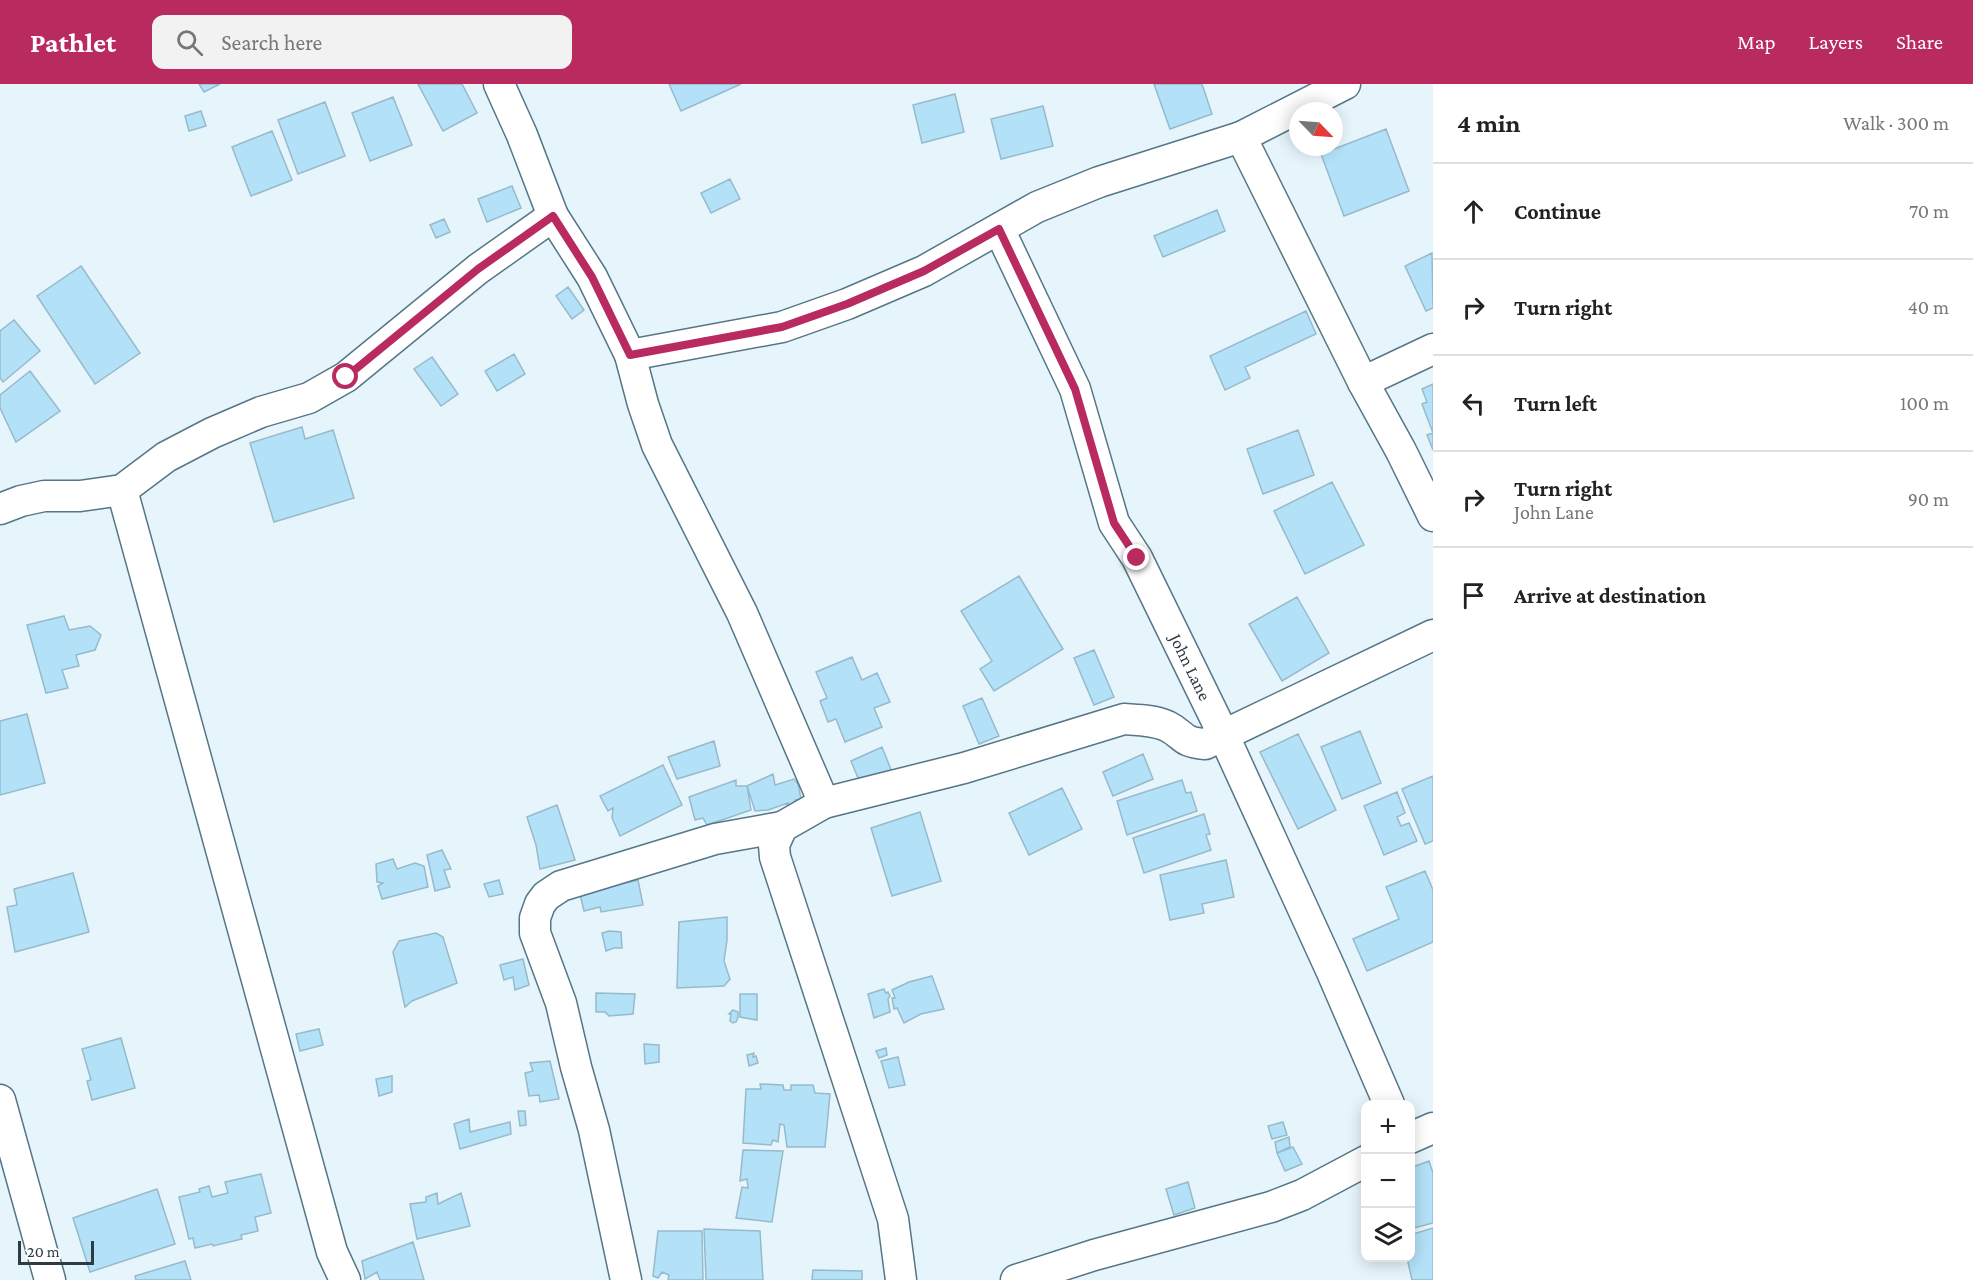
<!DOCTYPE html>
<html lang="en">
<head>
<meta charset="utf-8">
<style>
  :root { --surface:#fff; --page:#f2f2f2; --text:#222; --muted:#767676; --line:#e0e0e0; --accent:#b92b5e }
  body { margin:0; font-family:"Crimson Pro",serif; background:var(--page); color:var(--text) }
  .controls { position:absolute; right:18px; bottom:18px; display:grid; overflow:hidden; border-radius:12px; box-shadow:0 3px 15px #0003 }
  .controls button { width:54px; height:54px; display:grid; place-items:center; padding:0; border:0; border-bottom:2px solid var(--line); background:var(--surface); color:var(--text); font:30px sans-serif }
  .compass { position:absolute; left:1289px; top:18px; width:54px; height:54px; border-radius:50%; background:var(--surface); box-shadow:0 3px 15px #0003; rotate:115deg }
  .scale { position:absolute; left:18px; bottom:15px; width:76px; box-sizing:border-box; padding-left:6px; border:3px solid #2d3b42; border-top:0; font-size:16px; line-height:21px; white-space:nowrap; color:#2d3b42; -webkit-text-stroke:4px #fff; paint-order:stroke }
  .stop { position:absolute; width:18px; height:18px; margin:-14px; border:4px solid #b92b5e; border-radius:50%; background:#fff }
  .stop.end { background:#b92b5e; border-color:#fff; box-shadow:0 2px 6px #0008 }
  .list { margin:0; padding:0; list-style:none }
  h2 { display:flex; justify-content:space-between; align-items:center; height:78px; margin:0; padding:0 24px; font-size:26px }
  h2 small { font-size:20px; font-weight:400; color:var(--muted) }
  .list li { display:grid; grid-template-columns:39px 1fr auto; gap:18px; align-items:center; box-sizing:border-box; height:96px; padding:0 24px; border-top:2px solid var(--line) }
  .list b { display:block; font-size:22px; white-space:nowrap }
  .list p { margin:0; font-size:20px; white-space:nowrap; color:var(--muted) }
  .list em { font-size:20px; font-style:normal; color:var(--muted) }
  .icon { flex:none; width:33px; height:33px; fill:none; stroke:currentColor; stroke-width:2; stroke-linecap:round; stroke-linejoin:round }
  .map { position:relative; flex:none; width:1433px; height:1196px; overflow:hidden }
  header { display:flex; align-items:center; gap:36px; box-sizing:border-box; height:84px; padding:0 30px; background:var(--accent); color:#fff }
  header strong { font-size:28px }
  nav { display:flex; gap:33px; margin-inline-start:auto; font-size:21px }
  .search { width:420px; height:54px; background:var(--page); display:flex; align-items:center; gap:15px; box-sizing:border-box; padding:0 21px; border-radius:12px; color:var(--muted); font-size:22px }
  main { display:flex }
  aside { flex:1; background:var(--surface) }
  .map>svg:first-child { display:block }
  .building { fill:#b3e1f8; stroke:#97bacb; stroke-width:1.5 }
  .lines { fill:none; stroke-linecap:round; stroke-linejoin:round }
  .minor-casing { stroke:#557686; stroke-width:33 }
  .minor { stroke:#fff; stroke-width:30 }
  .route { stroke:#b92b5e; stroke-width:8 }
  .labels { text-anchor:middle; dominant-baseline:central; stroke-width:6; stroke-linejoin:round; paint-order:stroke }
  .street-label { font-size:18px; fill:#2d3b42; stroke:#fff }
</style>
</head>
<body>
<header>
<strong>Pathlet</strong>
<div class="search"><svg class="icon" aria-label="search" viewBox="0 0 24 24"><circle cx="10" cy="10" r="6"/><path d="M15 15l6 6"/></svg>Search here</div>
<nav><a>Map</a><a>Layers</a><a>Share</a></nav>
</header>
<main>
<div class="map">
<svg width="1433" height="1196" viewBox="0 0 1433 1196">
  <rect width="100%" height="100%" fill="#e6f5fc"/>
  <path class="building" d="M 199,0 L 220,0 L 204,8 Z
    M 418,0 L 462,0 L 477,29 L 443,47 Z
    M 669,0 L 741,0 L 681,27 Z
    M 1154,0 L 1202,0 L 1212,30 L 1170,45 Z
    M 955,10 L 964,48 L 922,59 L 913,21 Z
    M 393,13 L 412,61 L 370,77 L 352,29 Z
    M 325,18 L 345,72 L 298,90 L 278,36 Z
    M 1043,22 L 1053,62 L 1001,75 L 991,35 Z
    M 201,27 L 206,42 L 189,47 L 185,32 Z
    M 1386,45 L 1409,107 L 1344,132 L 1321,70 Z
    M 272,47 L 292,96 L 251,112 L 232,63 Z
    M 730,95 L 740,115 L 711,129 L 701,109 Z
    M 512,102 L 521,124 L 487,138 L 478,115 Z
    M 1217,126 L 1225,147 L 1163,173 L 1154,152 Z
    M 444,135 L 450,148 L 436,154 L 430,141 Z
    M 1432,169 L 1433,224 L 1426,227 L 1405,182 Z
    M 81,182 L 140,269 L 95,300 L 37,212 Z
    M 568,203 L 584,226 L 572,235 L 556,212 Z
    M 1306,227 L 1316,250 L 1245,283 L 1250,294 L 1225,306 L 1210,272 Z
    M 14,236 L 40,267 L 3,298 L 0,294 L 0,247 Z
    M 514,270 L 525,290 L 497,307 L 485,287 Z
    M 432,273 L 458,310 L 441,322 L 414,285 Z
    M 30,287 L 60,327 L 16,358 L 0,324 L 0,311 Z
    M 1433,300 L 1433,349 L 1422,320 L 1427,318 L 1422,305 Z
    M 302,343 L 305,355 L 333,346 L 354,414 L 274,438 L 250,359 Z
    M 1298,346 L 1314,391 L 1263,410 L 1247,365 Z
    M 1433,349 L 1433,366 L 1427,351 Z
    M 1332,398 L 1364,461 L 1305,490 L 1274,427 Z
    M 1019,492 L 1063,565 L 994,607 L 980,585 L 992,577 L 961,527 Z
    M 1297,513 L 1329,569 L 1282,597 L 1249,540 Z
    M 64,532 L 69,546 L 90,542 L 101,551 L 95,566 L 76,571 L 79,582 L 62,586 L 68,604 L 46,609 L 27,541 Z
    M 1094,566 L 1114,613 L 1094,621 L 1074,574 Z
    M 852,573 L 862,596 L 877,589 L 890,618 L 874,624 L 882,643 L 845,658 L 836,635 L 828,638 L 820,617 L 827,614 L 816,588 Z
    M 982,614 L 999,652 L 979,660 L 963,622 Z
    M 27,630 L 45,699 L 0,711 L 0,637 Z
    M 1360,647 L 1381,699 L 1342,715 L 1321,663 Z
    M 1298,650 L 1336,726 L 1298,745 L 1260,668 Z
    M 714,657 L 720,682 L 677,695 L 668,673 Z
    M 882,663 L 894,693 L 863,706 L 851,677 Z
    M 1143,670 L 1153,695 L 1113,712 L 1103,688 Z
    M 663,681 L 682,721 L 620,752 L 612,734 L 613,724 L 608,727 L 600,712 Z
    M 773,690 L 775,701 L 794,695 L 798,700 L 801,715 L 795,716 L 797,724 L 789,725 L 788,719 L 768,726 L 755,727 L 747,702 Z
    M 1433,692 L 1433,757 L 1425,760 L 1402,705 Z
    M 736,696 L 736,702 L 747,702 L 751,726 L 707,741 L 703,734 L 695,736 L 689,713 Z
    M 1182,696 L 1186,709 L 1191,708 L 1197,727 L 1127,751 L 1117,717 Z
    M 1062,704 L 1082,745 L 1029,771 L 1009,729 Z
    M 1397,708 L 1405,729 L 1397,733 L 1401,742 L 1409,739 L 1417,757 L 1384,771 L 1364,722 Z
    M 557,721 L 575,776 L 540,785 L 536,761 L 527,733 Z
    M 920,728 L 941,797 L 892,812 L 871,744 Z
    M 1204,730 L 1210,750 L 1206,751 L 1211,766 L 1144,789 L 1133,754 Z
    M 442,766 L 451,785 L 444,786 L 450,803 L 435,807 L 427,771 Z
    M 393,775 L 397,785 L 415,779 L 424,782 L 428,803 L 382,815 L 378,802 L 383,799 L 377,798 L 376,780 Z
    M 1226,776 L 1234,813 L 1202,820 L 1204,829 L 1170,836 L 1160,791 Z
    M 1425,787 L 1433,806 L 1433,858 L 1367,887 L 1353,855 L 1399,835 L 1386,803 Z
    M 73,789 L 89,848 L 15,868 L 7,823 L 17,821 L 14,805 Z
    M 499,796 L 503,810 L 489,813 L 484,800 Z
    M 638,796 L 643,821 L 601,828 L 600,823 L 584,827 L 580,810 Z
    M 727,833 L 727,856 L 724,877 L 730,895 L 724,902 L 677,904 L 679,838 Z
    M 609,847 L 621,848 L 622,864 L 614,864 L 606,867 L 602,849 Z
    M 436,849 L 443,853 L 457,899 L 412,917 L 405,923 L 393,868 L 399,857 Z
    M 523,875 L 529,901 L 515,906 L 513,893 L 504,896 L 500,881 Z
    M 932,892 L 944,925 L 921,930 L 904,939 L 897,924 L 894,925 L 892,914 L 895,914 L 892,906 L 909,898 Z
    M 884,905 L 886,909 L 888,908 L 890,912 L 888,915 L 890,928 L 874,934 L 868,910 Z
    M 596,909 L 635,910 L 633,930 L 609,932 L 605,928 L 596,928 Z
    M 740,910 L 757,910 L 757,936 L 740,933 Z
    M 733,926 L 738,928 L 738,933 L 736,938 L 733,939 L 730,937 L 731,930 L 729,930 Z
    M 319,945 L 323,961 L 300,967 L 296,950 Z
    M 121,954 L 135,1004 L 92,1016 L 87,997 L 91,996 L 82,965 Z
    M 644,960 L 659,961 L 659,978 L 645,980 Z
    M 886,964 L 887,971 L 879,974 L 876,967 Z
    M 754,969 L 753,973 L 756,972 L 758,979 L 749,982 L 747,971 Z
    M 898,973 L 905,1001 L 889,1004 L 881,977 Z
    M 550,977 L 559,1015 L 540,1018 L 539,1011 L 529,1012 L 525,989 L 533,987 L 530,979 Z
    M 392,992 L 392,1008 L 379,1012 L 376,995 Z
    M 760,1000 L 783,1001 L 784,1006 L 791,1006 L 791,1001 L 813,1001 L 815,1009 L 830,1010 L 825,1063 L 787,1063 L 784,1041 L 780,1040 L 778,1058 L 773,1056 L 771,1061 L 743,1059 L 746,1005 L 761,1005 Z
    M 518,1027 L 525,1027 L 526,1041 L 520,1042 Z
    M 469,1035 L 470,1048 L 510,1038 L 511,1050 L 460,1065 L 454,1040 Z
    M 1283,1038 L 1287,1051 L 1272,1055 L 1268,1042 Z
    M 1289,1053 L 1290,1063 L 1277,1069 L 1275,1058 Z
    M 1293,1063 L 1302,1080 L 1285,1087 L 1277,1069 Z
    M 743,1066 L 783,1067 L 772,1138 L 736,1134 L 742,1103 L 748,1104 L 747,1095 L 740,1097 Z
    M 1429,1077 L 1433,1089 L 1433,1139 L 1410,1145 L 1410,1084 Z
    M 261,1090 L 271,1129 L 255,1133 L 258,1147 L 241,1151 L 242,1155 L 213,1162 L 212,1160 L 195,1164 L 193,1154 L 189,1155 L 179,1113 L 200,1108 L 199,1105 L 209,1102 L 212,1113 L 228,1109 L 225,1098 Z
    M 1188,1098 L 1195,1124 L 1174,1131 L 1166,1105 Z
    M 157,1105 L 175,1160 L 90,1188 L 73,1134 Z
    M 437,1109 L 438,1120 L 461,1109 L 470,1142 L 417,1155 L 410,1120 L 426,1118 L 426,1113 Z
    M 1433,1144 L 1433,1196 L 1412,1196 L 1407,1174 L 1410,1174 L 1410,1151 Z
    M 704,1145 L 760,1147 L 763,1196 L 706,1196 Z
    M 658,1147 L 702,1147 L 703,1196 L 668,1196 L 669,1191 L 662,1188 L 658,1194 L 653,1192 Z
    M 413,1158 L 424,1196 L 380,1196 L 377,1188 L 365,1195 L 362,1177 Z
    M 185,1177 L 191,1196 L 136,1196 L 135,1192 Z
    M 813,1186 L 862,1187 L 862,1196 L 812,1196 Z"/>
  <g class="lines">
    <defs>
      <g id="minor">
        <path d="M 1241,53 L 1363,298 L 1401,367 L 1433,432"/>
        <path d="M 553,132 L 592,193 L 630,271 L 643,320 L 657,361 L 742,529 L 824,719"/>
        <path id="s1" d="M 999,145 L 1075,305 L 1114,439 L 1137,474 L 1224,652 L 1331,886 L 1389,1020"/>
        <path d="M 630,271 L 782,243 L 847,220 L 924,187 L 1037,123 L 1099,98 L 1241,53 L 1345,0"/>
        <path d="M 1363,298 L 1433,265"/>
        <path d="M 122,406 L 332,1168 L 345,1196"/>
        <path d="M 0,425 L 21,417 L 44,412 L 80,412 L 122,406 L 166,373 L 212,349 L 261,328 L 309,314 L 346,293 L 478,185 L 553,132 L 522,51 L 499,0"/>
        <path d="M 0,1016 L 50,1196"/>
        <path d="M 1410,1054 L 1433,1044"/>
        <path d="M 626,1196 L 594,1046 L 576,983 L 561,919 L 535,849 L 535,834 L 540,820 L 546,812 L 561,802 L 715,755 L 782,743"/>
        <path d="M 901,1196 L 893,1135 L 775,773 L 774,761 L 782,743 L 824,719 L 964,684 L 1124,635 C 1137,636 1154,636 1167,642 C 1185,651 1180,658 1205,660 L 1433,551"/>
        <path d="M 1016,1196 L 1094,1171 L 1271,1123 L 1302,1111 L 1366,1077"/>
      </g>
    </defs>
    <use href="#minor" class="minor-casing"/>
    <use href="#minor" class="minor"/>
  </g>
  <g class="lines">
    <path class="route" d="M 346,293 L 478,185 L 553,132 L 592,193 L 630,271 L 782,243 L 847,220 L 924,187 L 999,145 L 1075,305 L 1114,439 L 1137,474"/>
  </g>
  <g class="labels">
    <g class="street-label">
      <text stroke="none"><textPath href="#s1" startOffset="480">John Lane</textPath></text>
    </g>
  </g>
</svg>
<div class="controls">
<button>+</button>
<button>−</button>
<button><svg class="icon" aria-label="layers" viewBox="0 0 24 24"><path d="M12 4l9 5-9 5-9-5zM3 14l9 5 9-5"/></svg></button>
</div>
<svg class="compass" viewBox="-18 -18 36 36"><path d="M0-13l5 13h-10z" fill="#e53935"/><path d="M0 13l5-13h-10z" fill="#767676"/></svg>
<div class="scale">20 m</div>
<div class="stop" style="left:346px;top:293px"></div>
<div class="stop end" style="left:1137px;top:474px"></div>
</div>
<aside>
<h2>4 min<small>Walk · 300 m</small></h2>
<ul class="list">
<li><svg class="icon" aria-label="ahead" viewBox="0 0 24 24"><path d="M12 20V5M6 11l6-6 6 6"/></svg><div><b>Continue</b></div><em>70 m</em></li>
<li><svg class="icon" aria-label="right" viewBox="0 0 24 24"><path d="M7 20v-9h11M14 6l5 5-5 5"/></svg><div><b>Turn right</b></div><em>40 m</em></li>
<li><svg class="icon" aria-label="left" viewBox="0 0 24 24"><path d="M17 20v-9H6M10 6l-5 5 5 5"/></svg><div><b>Turn left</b></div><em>100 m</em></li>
<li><svg class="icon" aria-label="right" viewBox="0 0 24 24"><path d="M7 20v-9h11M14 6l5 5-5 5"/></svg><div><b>Turn right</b><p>John Lane</p></div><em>90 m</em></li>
<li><svg class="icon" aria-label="arrive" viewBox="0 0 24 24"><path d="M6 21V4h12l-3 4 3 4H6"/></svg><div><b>Arrive at destination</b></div></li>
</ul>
</aside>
</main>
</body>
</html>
